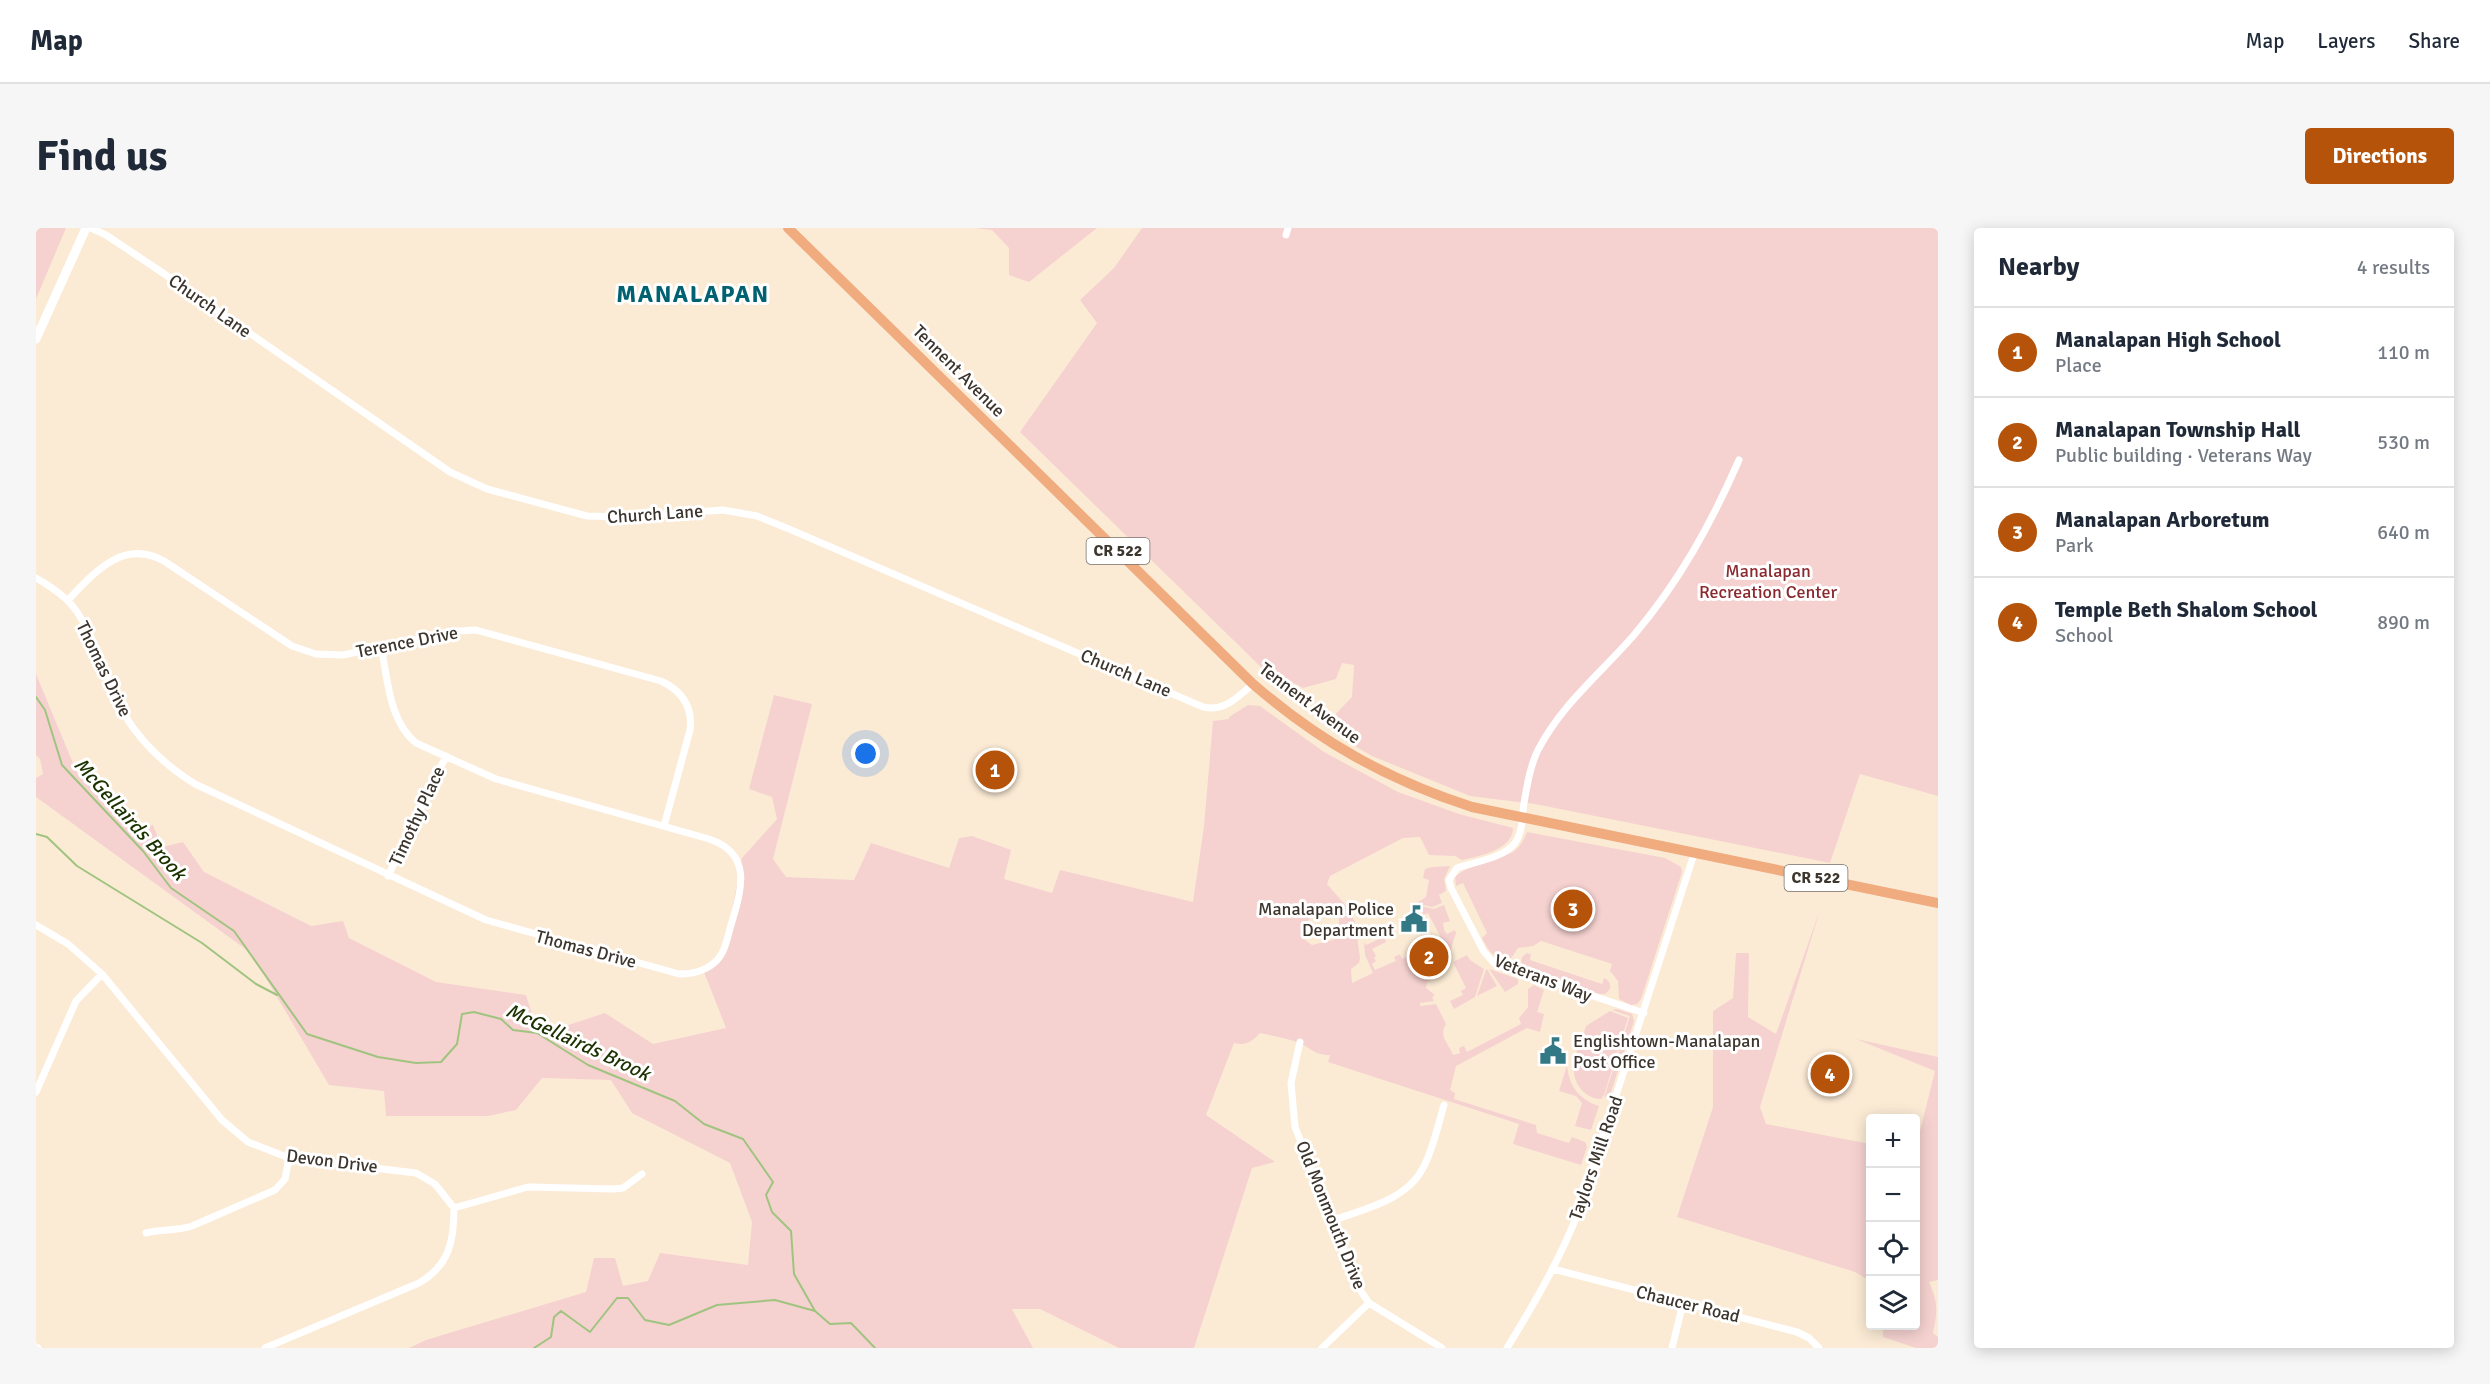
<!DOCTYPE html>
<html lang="en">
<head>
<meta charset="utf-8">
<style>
  :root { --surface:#fff; --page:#f6f6f7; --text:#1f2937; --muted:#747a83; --line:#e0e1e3; --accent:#b45309 }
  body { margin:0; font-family:Signika,sans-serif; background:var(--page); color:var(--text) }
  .controls { position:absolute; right:18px; bottom:18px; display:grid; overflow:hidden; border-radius:6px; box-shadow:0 3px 15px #0003 }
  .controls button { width:54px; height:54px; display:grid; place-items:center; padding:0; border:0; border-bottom:2px solid var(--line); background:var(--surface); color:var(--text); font:30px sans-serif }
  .you { position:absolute; left:830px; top:526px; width:21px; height:21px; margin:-15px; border:4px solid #fff; border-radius:50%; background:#1a73e8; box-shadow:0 0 0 9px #1a73e833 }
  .badge { display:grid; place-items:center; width:39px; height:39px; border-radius:50%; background:var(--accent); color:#fff; font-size:20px; font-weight:700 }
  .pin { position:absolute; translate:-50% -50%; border:3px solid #fff; box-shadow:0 2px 6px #0006 }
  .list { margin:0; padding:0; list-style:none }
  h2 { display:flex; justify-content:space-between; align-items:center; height:78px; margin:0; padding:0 24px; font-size:26px }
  h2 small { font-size:20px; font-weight:400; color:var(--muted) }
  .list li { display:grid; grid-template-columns:39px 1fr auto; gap:18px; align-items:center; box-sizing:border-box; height:90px; padding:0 24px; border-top:2px solid var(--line) }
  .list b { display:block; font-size:22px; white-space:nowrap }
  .list p { margin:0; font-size:20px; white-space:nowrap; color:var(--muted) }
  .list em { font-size:20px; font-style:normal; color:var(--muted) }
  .icon { flex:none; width:33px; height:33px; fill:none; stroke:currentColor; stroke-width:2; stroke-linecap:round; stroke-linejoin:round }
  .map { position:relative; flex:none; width:1902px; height:1120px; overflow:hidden; border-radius:6px }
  header { display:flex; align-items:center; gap:36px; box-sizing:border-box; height:84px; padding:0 30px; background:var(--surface); border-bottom:2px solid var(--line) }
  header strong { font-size:28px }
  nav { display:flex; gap:33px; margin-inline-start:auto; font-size:21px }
  .intro { display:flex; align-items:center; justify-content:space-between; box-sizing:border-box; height:144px; padding:0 36px }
  h1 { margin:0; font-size:42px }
  .button { padding:15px 27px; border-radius:6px; background:var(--accent); color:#fff; font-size:21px; font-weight:700 }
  main { display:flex; gap:36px; padding:0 36px }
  aside { flex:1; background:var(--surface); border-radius:6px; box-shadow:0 3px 15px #0003 }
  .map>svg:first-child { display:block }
  .green { fill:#f5d2d0; fill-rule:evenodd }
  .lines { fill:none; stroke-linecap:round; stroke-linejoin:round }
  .stream { stroke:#a0c47f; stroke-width:2 }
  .street { stroke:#fff; stroke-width:7 }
  .secondary { stroke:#fff; stroke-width:9 }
  .primary { stroke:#f0ab7f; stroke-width:10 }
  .labels { text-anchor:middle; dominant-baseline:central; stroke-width:6; stroke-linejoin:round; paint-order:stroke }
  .shield { fill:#fff; stroke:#77726d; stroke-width:1.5 }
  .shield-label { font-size:16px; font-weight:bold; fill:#3d362e }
  .street-label { font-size:18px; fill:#3d362e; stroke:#fff }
  .park-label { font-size:18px; fill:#8a292e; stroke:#fff }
  .poi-label { font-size:18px; fill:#3d362e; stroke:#fff; text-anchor:end }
  .water-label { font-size:20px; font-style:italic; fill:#1b3100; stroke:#fff }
  .district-label { font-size:24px; font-weight:bold; letter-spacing:1.5px; fill:#006170; stroke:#fff }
</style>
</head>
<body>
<header>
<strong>Map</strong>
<nav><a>Map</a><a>Layers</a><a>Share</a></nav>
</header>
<div class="intro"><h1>Find us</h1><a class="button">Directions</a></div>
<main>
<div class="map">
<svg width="1902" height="1120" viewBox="0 0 1902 1120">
  <rect width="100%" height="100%" fill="#fbebd5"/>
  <path class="green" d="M 0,0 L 30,0 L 0,71 Z
    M 939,0 L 1061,0 L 993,54 L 973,47 L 973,20 L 956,2 Z
    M 1106,0 L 1902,0 L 1902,568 L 1824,546 L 1794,635 L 1499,576 L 1434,568 L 1336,528 L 1312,514 L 1290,496 L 1316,469 L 1318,437 L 1306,435 L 1300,451 L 1267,460 L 1232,442 L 1228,442 L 984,204 L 1061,95 L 1044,72 L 1078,40 Z
    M 0,446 L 42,547 L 102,600 L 117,597 L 126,619 L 147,614 L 168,644 L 275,698 L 307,693 L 313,710 L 400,754 L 490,767 L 499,796 L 517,802 L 569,785 L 617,816 L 690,800 L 668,744 L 689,719 L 706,630 L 741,591 L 736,569 L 713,561 L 738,467 L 776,476 L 737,631 L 750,649 L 818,652 L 835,615 L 913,640 L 923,610 L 936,608 L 975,622 L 968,651 L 1016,665 L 1024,642 L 1157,674 L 1168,598 L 1177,493 L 1193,491 L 1193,489 L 1212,477 L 1224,478 L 1288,524 L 1362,564 L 1423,586 L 1477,600 C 1477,622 1443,628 1426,632 L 1419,628 L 1393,627 L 1384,609 L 1367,610 L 1294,648 L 1291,656 L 1312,680 L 1319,694 L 1324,730 L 1323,735 L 1315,741 L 1316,755 L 1337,745 L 1329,727 L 1328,714 L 1330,717 L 1348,709 L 1350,714 L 1336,721 L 1340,728 L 1338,730 L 1340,733 L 1336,736 L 1339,742 L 1360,733 L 1358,729 L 1364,726 L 1366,731 L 1374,727 L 1384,746 L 1391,743 L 1395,752 L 1391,754 L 1390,760 L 1399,767 L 1396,769 L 1398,773 L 1384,775 L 1384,778 L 1400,776 L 1410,796 C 1402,808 1413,816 1417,827 L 1424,825 L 1423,820 L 1428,818 L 1431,824 L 1485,796 L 1483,790 L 1492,779 L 1492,761 L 1498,757 L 1508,762 L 1501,784 L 1508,786 L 1504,804 L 1491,800 L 1420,838 L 1414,862 L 1419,865 L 1418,871 L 1500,897 L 1501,905 L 1533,915 L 1536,909 L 1549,914 L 1551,919 L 1545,937 L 1477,916 L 1483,896 L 1292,834 L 1294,827 C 1277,827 1276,820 1263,815 C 1251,810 1237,808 1224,805 C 1216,814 1210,818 1198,815 L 1170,887 L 1239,934 L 1216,940 L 1158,1120 L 1083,1120 L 1004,1081 L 976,1081 L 997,1120 L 373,1120 L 390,1112 L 550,1064 L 558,1030 L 579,1030 L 587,1058 L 612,1053 L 624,1025 L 712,1037 L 716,994 L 694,935 L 596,885 L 575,852 L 506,850 L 480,882 L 452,888 L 350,888 L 348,863 L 293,857 L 215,725 L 0,569 L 0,550 L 7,546 L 4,531 L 0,527 ZM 1283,683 L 1296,684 L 1303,689 L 1303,701 L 1297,712 L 1276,717 L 1268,711 C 1266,700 1273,688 1283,683 Z
    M 1491,604 L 1629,630 L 1645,639 L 1646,644 L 1605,771 L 1601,776 L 1595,777 L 1583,771 L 1582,753 L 1574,743 L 1576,736 L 1573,735 L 1505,713 L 1497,718 L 1482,720 L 1476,729 L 1469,733 C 1457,730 1451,720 1446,710 L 1451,705 L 1427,655 L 1420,658 L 1419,649 C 1435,635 1458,634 1477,624 C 1484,620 1488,611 1491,604 Z
    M 1414,638 L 1408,651 L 1410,663 L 1403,667 L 1406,675 L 1396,679 L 1383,676 L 1382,674 L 1390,669 L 1393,652 L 1387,650 L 1389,641 L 1396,639 Z
    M 1381,677 L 1398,681 L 1408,677 L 1414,693 L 1407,695 L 1408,702 L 1411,706 L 1419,702 L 1420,705 L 1415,721 L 1410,723 L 1408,719 L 1403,718 L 1401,713 L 1405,710 L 1392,685 L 1387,687 L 1386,683 L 1378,687 L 1377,680 Z
    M 1784,682 L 1724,879 L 1730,896 L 1834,916 L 1834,1053 L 1819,1044 L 1641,989 L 1677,879 L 1677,783 L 1697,770 L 1700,725 L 1713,725 L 1712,789 L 1740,806 Z
    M 1491,725 L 1495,726 L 1494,732 L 1566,756 L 1568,750 C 1573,752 1575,756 1574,761 L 1569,766 L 1563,766 L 1489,741 L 1485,734 L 1486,729 Z
    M 1431,727 L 1434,732 L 1448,741 L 1439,769 L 1418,781 L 1414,773 L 1427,767 L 1425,763 L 1430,760 L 1417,734 Z
    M 1451,741 L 1461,758 L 1441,768 L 1450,742 Z
    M 1453,741 L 1482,751 L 1482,756 L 1469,764 Z
    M 1581,781 L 1596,786 L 1598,793 L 1575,864 L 1568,870 L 1594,788 L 1576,782 Z
    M 1574,783 L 1592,790 L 1568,867 L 1565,871 C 1557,871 1550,867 1545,861 C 1529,843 1544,817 1550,798 Z
    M 1820,811 L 1902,829 L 1902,1052 L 1893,1054 C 1902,1074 1902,1083 1897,1105 L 1902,1109 L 1902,1120 L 1880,1120 L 1847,1109 L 1847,1098 L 1880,1098 L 1880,913 L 1882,911 L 1899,843 Z
    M 1531,837 C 1533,859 1543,871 1563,878 L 1555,902 L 1539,898 L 1546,875 L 1540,868 L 1523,863 Z"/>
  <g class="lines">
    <path class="stream" d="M 0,469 L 9,482 L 26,537 L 107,623 L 135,660 L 198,703 L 271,806 L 342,829 L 380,835 L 405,834 L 421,816 L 426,786 L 438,784 L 465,791 L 477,802 L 501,805 L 552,837 L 639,873 L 668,896 L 707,911 L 737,954 L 730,967 L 736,984 L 755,1003 L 758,1046 L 779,1083 L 794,1096 L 815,1095 L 839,1120
      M 0,606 L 11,609 L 41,638 L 166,715 L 220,756 L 241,767
      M 498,1120 L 515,1109 L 518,1089 L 525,1083 L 554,1104 L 581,1070 L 592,1070 L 609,1092 L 633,1097 L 681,1077 L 739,1072 L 779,1083"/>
    <path class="street" d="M 55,0 L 70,7 L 124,43 L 414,244 L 451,261 L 551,288 L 589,289 L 687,282 L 721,288 L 753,301 L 1167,479 C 1189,484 1201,469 1217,456
      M 1250,7 L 1252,0
      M 0,350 C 11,356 21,363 30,371 C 57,396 69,453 88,486 C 106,516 130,538 159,556 L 450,692 L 643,746 C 656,746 667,744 678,735 C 689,726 691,711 695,697 C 705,663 718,626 673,611 L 460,551 L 380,515 C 353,493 352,452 345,419
      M 32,372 C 58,345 87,310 128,333 L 256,418 L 280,426 L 307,427 L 423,403 L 440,402 L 625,453 C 646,463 657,479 654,502 L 628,598
      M 352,648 L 410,528
      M 0,697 L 32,716 L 66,746 L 186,892 L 212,914 L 253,930 L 380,945 L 399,956 L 418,980 C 418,1012 414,1037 383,1055 L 229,1120
      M 1608,785 L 1458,735 L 1448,724 L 1415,660 L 1413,652 L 1421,640 C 1438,634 1468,630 1479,615 C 1487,604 1486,588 1488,575 C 1491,558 1494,538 1502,522 C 1526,476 1564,446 1598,407 C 1643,354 1675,296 1703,232
      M 1264,814 L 1255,855 L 1259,899 L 1322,1059 L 1333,1075 L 1406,1120
      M 0,864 L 40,773 L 66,746
      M 418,980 L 492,959 L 578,961 L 587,960 L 606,946
      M 1295,993 C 1327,981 1370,973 1387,940 C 1397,922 1402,897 1408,877
      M 110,1005 C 125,1001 141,1003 156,998 L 239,962 L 249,951 L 253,930
      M 1517,1041 L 1761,1104 L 1773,1110 L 1783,1120
      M 0,1119 L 2,1120
      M 1286,1120 L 1333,1075
      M 1471,1120 C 1498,1076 1523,1033 1542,985 L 1658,626
      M 1636,1120 L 1647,1075"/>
    <path class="secondary" d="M 0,111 L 50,0"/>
    <path class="primary" d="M 752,0 L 1217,456 C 1284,514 1352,552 1436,579 L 1902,675"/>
  </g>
  <defs>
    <symbol id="civic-bare" viewBox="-9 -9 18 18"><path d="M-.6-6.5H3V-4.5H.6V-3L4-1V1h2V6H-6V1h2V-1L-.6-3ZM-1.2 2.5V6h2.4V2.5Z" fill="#327885" stroke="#fff" stroke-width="2.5" paint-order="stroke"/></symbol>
  </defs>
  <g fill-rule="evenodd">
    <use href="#civic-bare" x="1359" y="672" width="38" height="38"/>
    <use href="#civic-bare" x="1498" y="804" width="38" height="38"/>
  </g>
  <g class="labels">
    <g class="shield">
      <rect x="1050.5" y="310" width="63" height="26" rx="4.5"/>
      <rect x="1748.5" y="637" width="63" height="26" rx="4.5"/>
    </g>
    <g class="shield-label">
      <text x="1082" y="323">CR 522</text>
      <text x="1780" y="650">CR 522</text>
    </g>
    <g class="street-label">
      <text transform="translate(174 78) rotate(35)">Church Lane</text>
      <text transform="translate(923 143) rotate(45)">Tennent Avenue</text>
      <text transform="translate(619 286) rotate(-4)">Church Lane</text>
      <text transform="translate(371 414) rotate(-11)">Terence Drive</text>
      <text transform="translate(68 441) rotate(64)">Thomas Drive</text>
      <text transform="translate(1090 445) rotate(23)">Church Lane</text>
      <text transform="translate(1274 475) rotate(37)">Tennent Avenue</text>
      <text transform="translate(381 588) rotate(-65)">Timothy Place</text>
      <text transform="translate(550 721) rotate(15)">Thomas Drive</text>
      <text transform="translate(1507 750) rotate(21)">Veterans Way</text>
      <text transform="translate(1560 930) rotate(-71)">Taylors Mill Road</text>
      <text transform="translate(296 933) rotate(7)">Devon Drive</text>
      <text transform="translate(1295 987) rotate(68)">Old Monmouth Drive</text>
      <text transform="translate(1652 1076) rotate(14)">Chaucer Road</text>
    </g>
    <g class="park-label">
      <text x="1732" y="343">Manalapan<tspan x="1732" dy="21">Recreation Center</tspan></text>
    </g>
    <g class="poi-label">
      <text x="1358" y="681">Manalapan Police<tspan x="1358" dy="21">Department</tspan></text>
      <text x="1537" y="813" text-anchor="start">Englishtown-Manalapan<tspan x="1537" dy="21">Post Office</tspan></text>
    </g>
    <g class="water-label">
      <text transform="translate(94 591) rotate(48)">McGellairds Brook</text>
      <text transform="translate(542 814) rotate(25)">McGellairds Brook</text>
    </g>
    <g class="district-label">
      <text x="657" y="66">MANALAPAN</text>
    </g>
  </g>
</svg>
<div class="controls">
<button>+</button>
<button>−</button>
<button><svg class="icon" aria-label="locate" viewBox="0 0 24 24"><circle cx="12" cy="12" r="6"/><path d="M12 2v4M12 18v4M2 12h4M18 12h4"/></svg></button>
<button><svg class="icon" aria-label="layers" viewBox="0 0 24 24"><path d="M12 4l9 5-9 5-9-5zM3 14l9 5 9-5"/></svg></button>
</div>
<div class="you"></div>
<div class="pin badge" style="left:959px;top:542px">1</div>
<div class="pin badge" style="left:1393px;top:729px">2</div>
<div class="pin badge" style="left:1537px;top:681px">3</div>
<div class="pin badge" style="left:1794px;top:846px">4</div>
</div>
<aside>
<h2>Nearby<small>4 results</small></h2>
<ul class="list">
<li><span class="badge">1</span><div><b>Manalapan High School</b><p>Place</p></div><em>110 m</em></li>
<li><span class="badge">2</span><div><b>Manalapan Township Hall</b><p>Public building · Veterans Way</p></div><em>530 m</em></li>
<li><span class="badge">3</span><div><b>Manalapan Arboretum</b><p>Park</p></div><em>640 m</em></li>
<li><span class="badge">4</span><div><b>Temple Beth Shalom School</b><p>School</p></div><em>890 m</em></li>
</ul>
</aside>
</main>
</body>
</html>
